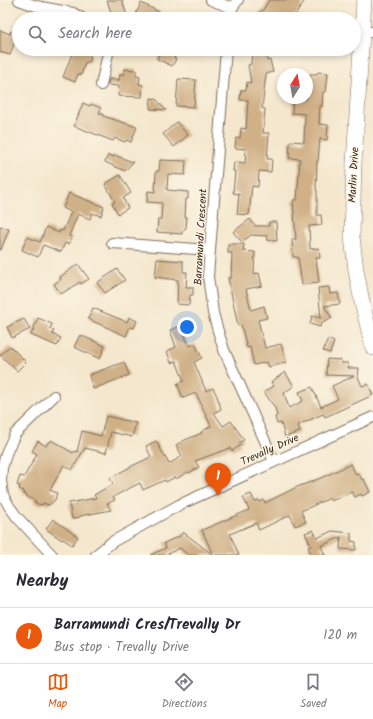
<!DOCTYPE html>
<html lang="en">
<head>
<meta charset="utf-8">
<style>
  :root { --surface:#fff; --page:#f2f2f3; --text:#2b2b33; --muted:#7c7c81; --line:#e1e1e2; --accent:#ea580c }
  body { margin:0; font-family:Kalam,sans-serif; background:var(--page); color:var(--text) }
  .compass { position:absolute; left:277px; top:68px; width:36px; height:36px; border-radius:50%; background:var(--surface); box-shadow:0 2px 6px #0003; rotate:11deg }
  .you { position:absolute; left:187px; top:327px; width:14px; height:14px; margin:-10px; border:3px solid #fff; border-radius:50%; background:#1a73e8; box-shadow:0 0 0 6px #1a73e833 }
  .badge { display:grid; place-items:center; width:26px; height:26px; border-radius:50%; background:var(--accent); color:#fff; font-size:13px; font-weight:700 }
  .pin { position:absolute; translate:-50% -33px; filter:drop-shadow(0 1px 2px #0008) }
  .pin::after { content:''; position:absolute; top:21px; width:14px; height:12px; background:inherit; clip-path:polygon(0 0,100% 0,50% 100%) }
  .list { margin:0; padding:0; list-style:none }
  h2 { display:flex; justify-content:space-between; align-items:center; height:52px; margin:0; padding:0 16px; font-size:17px }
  h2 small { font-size:13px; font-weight:400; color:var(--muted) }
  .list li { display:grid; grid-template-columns:26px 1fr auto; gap:12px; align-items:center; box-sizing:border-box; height:56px; padding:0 16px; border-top:1px solid var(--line) }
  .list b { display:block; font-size:15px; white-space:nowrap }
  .list p { margin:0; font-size:13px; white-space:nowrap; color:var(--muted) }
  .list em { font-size:13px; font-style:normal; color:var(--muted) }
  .icon { flex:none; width:22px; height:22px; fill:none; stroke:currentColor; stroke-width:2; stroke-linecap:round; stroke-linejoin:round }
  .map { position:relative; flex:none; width:373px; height:555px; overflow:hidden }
  .search { position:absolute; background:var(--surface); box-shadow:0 2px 6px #0003; left:12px; right:12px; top:12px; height:44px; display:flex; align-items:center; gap:10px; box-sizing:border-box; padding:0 14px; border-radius:22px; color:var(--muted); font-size:15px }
  .sheet { height:108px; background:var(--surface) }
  nav { display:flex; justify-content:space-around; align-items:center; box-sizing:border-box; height:56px; border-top:1px solid var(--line); background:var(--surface); font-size:11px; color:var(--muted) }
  nav a { display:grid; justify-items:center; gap:2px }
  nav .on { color:var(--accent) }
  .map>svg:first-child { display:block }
  .building { fill:#d0b187 }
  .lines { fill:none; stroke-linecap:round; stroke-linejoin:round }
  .street-casing { stroke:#7c6c5b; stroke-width:12 }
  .secondary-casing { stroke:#7c6c5b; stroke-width:16 }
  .street { stroke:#fff; stroke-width:10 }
  .secondary { stroke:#fff; stroke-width:15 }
  .labels { text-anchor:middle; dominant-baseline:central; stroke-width:3; stroke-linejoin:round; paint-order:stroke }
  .street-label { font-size:11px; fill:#3b2a1e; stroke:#fcf5e5 }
</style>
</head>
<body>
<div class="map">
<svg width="373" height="555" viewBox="0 0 373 555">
  <rect width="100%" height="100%" fill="#fcf5e5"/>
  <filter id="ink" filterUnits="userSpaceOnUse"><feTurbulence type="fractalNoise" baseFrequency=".025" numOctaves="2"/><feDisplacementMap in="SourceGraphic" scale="8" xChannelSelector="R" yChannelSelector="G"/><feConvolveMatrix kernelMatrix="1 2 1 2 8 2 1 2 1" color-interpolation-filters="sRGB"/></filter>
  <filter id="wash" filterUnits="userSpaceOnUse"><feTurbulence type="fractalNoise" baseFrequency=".012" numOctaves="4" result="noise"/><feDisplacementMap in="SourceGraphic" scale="16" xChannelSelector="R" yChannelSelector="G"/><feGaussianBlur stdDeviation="0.9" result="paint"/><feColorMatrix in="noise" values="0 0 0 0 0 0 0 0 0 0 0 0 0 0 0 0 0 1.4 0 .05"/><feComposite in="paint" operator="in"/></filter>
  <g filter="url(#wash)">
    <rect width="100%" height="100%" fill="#f4e7cd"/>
    <g id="blocks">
      <path class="building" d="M 107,0 L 122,0 L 128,19 L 113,19 Z
        M 269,0 L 305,0 L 293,19 L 249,19 L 263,10 Z
        M 141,3 L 174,19 L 141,19 L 135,16 Z
        M 0,30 L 10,34 L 11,31 L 18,33 L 10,55 L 0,52 Z
        M 74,49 L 87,49 L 91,58 L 90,61 L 85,63 L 81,75 L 78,74 L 75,82 L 63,77 Z
        M 161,49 L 178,49 L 174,58 L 176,59 L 172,66 L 157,59 Z
        M 252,49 L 268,49 L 267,61 L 270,60 L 273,72 L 266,74 L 262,108 L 265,109 L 263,133 L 269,133 L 267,159 L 272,159 L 271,172 L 259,171 L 258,187 L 252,186 L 249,215 L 237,214 L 239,194 L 233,193 L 235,171 L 233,171 L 234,162 L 245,163 L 246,149 L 235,148 L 236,138 L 240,138 L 241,128 L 246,129 L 248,100 L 240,100 L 241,90 L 246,90 L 247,82 L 251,83 L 248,65 L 251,64 Z
        M 125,69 L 136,70 L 136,76 L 140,77 L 139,84 L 143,85 L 142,97 L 118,96 L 119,86 L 108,85 L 109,79 L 119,80 L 120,74 L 124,75 Z
        M 318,72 L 328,73 L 326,92 L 323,92 L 322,106 L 320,106 L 319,124 L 328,125 L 327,140 L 320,139 L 318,161 L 317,161 L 316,190 L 317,190 L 317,215 L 321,215 L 322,225 L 309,226 L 310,249 L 319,248 L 320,258 L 316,258 L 319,283 L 302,285 L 298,257 L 293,257 L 292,239 L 296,239 L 293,200 L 297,200 L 300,159 L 289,158 L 290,141 L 304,142 L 305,114 L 292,113 L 293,98 L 307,99 L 307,79 L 310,79 L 310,74 L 317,74 Z
        M 178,79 L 196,80 L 194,107 L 176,106 Z
        M 151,98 L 156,99 L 166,110 L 150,109 Z
        M 83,103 L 90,106 L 91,104 L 101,108 L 99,113 L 103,114 L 103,116 L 137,127 L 131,142 L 126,140 L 125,142 L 115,138 L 113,141 L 74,126 Z
        M 177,122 L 188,135 L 174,147 L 163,134 Z
        M 108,155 L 114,157 L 114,155 L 133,162 L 125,171 L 105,162 Z
        M 160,160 L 186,161 L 185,175 L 168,174 L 167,190 L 188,192 L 188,199 L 186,199 L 185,217 L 187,217 L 186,228 L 182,231 L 182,234 L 157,232 L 158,219 L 161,219 L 162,203 L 147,202 L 148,191 L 155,192 L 156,171 L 159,171 Z
        M 120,175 L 131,193 L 123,198 L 128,208 L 118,214 L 112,203 L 115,202 L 105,184 Z
        M 69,193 L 104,207 L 101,216 L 92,213 L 90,219 L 78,214 L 69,236 L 72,237 L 69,244 L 65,243 L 61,252 L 43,245 L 38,257 L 22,250 L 27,237 L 40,242 L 46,227 L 59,233 L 60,230 L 63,231 L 71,212 L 63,208 Z
        M 250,219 L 255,226 L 269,226 L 269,222 L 276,222 L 277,241 L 267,240 L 268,236 L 251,235 L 242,242 L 233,232 Z
        M 0,226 L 9,229 L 1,250 L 0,250 Z
        M 228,244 L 244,244 L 243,251 L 255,252 L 254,274 L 259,273 L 262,286 L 246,289 L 251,310 L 264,306 L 267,318 L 258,320 L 265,348 L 281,344 L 286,362 L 269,367 L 267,362 L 254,365 L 250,347 L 247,348 L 241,325 L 238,326 L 228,278 L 231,278 L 232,253 L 228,253 Z
        M 157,259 L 183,261 L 183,272 L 187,272 L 186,287 L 193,287 L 193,295 L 190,295 L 189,305 L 177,304 L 178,280 L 155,277 Z
        M 78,264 L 89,279 L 81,284 L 80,282 L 61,294 L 54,284 L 61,279 L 60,277 Z
        M 117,269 L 125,280 L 105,293 L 97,283 Z
        M 329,287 L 330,294 L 338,293 L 340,304 L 324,306 L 332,318 L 321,324 L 320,327 L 310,324 L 312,316 L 321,318 L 318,288 Z
        M 93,308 L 127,322 L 129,317 L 137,321 L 134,328 L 130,327 L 126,336 L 88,319 Z
        M 38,318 L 52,324 L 50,329 L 54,331 L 52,334 L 61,338 L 57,346 L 31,335 Z
        M 24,319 L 30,329 L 12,338 L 7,327 Z
        M 181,326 L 189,346 L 195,344 L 202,358 L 194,362 L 206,391 L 213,388 L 217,396 L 221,409 L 214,413 L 223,426 L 231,421 L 244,440 L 239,443 L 241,445 L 232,451 L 230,448 L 195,461 L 199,467 L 189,473 L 188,472 L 176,479 L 175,477 L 166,482 L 165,480 L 143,490 L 140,483 L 126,490 L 113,497 L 115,500 L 107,504 L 111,510 L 80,516 L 80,517 L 72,519 L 69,503 L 96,498 L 94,495 L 113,484 L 110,478 L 132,466 L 151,457 L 146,446 L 156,441 L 169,464 L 182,456 L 176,445 L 185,440 L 202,433 L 201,432 L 211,426 L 196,393 L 183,398 L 177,384 L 184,381 L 176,361 L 171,363 L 167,351 L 176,347 L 170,330 Z
        M 80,335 L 105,346 L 100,359 L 74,347 Z
        M 328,339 L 334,342 L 330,353 L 323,351 Z
        M 10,346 L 26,362 L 17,371 L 0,355 Z
        M 327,359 L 341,360 L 341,363 L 348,363 L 348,368 L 359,368 L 358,377 L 362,386 L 368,384 L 373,395 L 325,417 L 323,414 L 298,425 L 300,432 L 285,437 L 281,423 L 277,424 L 275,417 L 277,416 L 275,408 L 264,392 L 274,386 L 271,382 L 285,372 L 294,386 L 284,393 L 289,408 L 303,401 L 299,392 L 312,387 L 321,407 L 338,399 L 332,386 L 354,376 L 326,375 Z
        M 124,362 L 129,375 L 93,389 L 89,375 Z
        M 106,416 L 136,423 L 132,437 L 111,432 L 106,453 L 85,448 L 72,470 L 64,465 L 50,490 L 57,493 L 55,500 L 49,505 L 43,503 L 42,505 L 34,503 L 35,500 L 27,497 L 27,495 L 23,494 L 24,491 L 19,489 L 20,486 L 17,485 L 20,476 L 24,477 L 37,454 L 32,451 L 38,441 L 46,446 L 48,442 L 50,443 L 51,440 L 73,453 L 75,451 L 77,452 L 82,431 L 101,436 Z
        M 351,464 L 356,475 L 359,474 L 362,480 L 364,479 L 370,492 L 362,496 L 361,494 L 355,497 L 352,492 L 331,501 L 330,498 L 301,511 L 306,522 L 295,526 L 290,515 L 259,530 L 256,523 L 230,534 L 239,555 L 213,555 L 202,530 L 249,510 L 243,497 L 251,494 L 255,502 L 259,500 L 260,502 L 264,500 L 265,503 L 297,487 L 321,478 Z
        M 53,519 L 78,537 L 72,545 L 63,539 L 62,540 L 46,529 Z
        M 313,530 L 317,538 L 332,531 L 351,533 L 351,541 L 356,542 L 356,550 L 340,549 L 341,537 L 321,546 L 325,555 L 312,555 L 308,547 L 311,546 L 305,533 Z
        M 183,532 L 213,555 L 188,555 L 180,548 L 166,555 L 150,555 L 166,548 L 164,543 L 180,536 Z"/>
    </g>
  </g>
  <g filter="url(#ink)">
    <use href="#blocks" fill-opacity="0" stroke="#7c6c5b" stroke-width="1"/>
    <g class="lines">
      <defs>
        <path id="street" d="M 19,0 L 36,6 L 73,13 L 83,19
          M 211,0 L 232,8
          M 230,19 L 232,8 L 238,0
          M 362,32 L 373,32
          M 226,49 L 210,250 L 208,276 L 213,313 L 218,331 L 224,350 L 274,461
          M 101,85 L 109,49
          M 112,243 L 210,250
          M 52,555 L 17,517 L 9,506 L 3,495 L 1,481 L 2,468 L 7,451 L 15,434 L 54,396
          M 96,555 L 112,542 L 179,505 L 373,417"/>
        <path id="secondary" d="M 364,0 L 354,163 L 352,237 L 356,270 L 362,302 L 373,348"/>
      </defs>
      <use href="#street" class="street-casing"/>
      <use href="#secondary" class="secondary-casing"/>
      <use href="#street" class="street"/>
      <use href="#secondary" class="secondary"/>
    </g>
  </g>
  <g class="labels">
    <g class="street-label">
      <text transform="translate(354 175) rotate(-87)">Marlin Drive</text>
      <text transform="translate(201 237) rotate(-87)">Barramundi Crescent</text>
      <text transform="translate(270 450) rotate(-24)">Trevally Drive</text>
    </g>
  </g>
</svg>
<svg class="compass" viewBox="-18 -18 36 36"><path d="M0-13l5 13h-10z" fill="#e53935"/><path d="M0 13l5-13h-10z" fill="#7c7c81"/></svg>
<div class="you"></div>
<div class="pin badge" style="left:218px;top:496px">1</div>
<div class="search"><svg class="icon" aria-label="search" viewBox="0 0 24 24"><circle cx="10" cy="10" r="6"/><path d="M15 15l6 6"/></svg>Search here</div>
</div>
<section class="sheet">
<h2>Nearby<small></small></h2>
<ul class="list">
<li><span class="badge">1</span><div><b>Barramundi Cres/Trevally Dr</b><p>Bus stop · Trevally Drive</p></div><em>120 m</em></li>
</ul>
</section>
<nav>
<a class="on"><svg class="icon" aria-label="map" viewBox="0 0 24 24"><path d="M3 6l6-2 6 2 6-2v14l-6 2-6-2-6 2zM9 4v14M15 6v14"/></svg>Map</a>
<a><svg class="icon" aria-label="directions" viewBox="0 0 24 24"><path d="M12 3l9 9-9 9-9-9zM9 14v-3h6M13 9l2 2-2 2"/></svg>Directions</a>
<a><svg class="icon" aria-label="saved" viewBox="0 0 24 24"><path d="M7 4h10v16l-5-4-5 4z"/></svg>Saved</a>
</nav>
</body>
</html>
